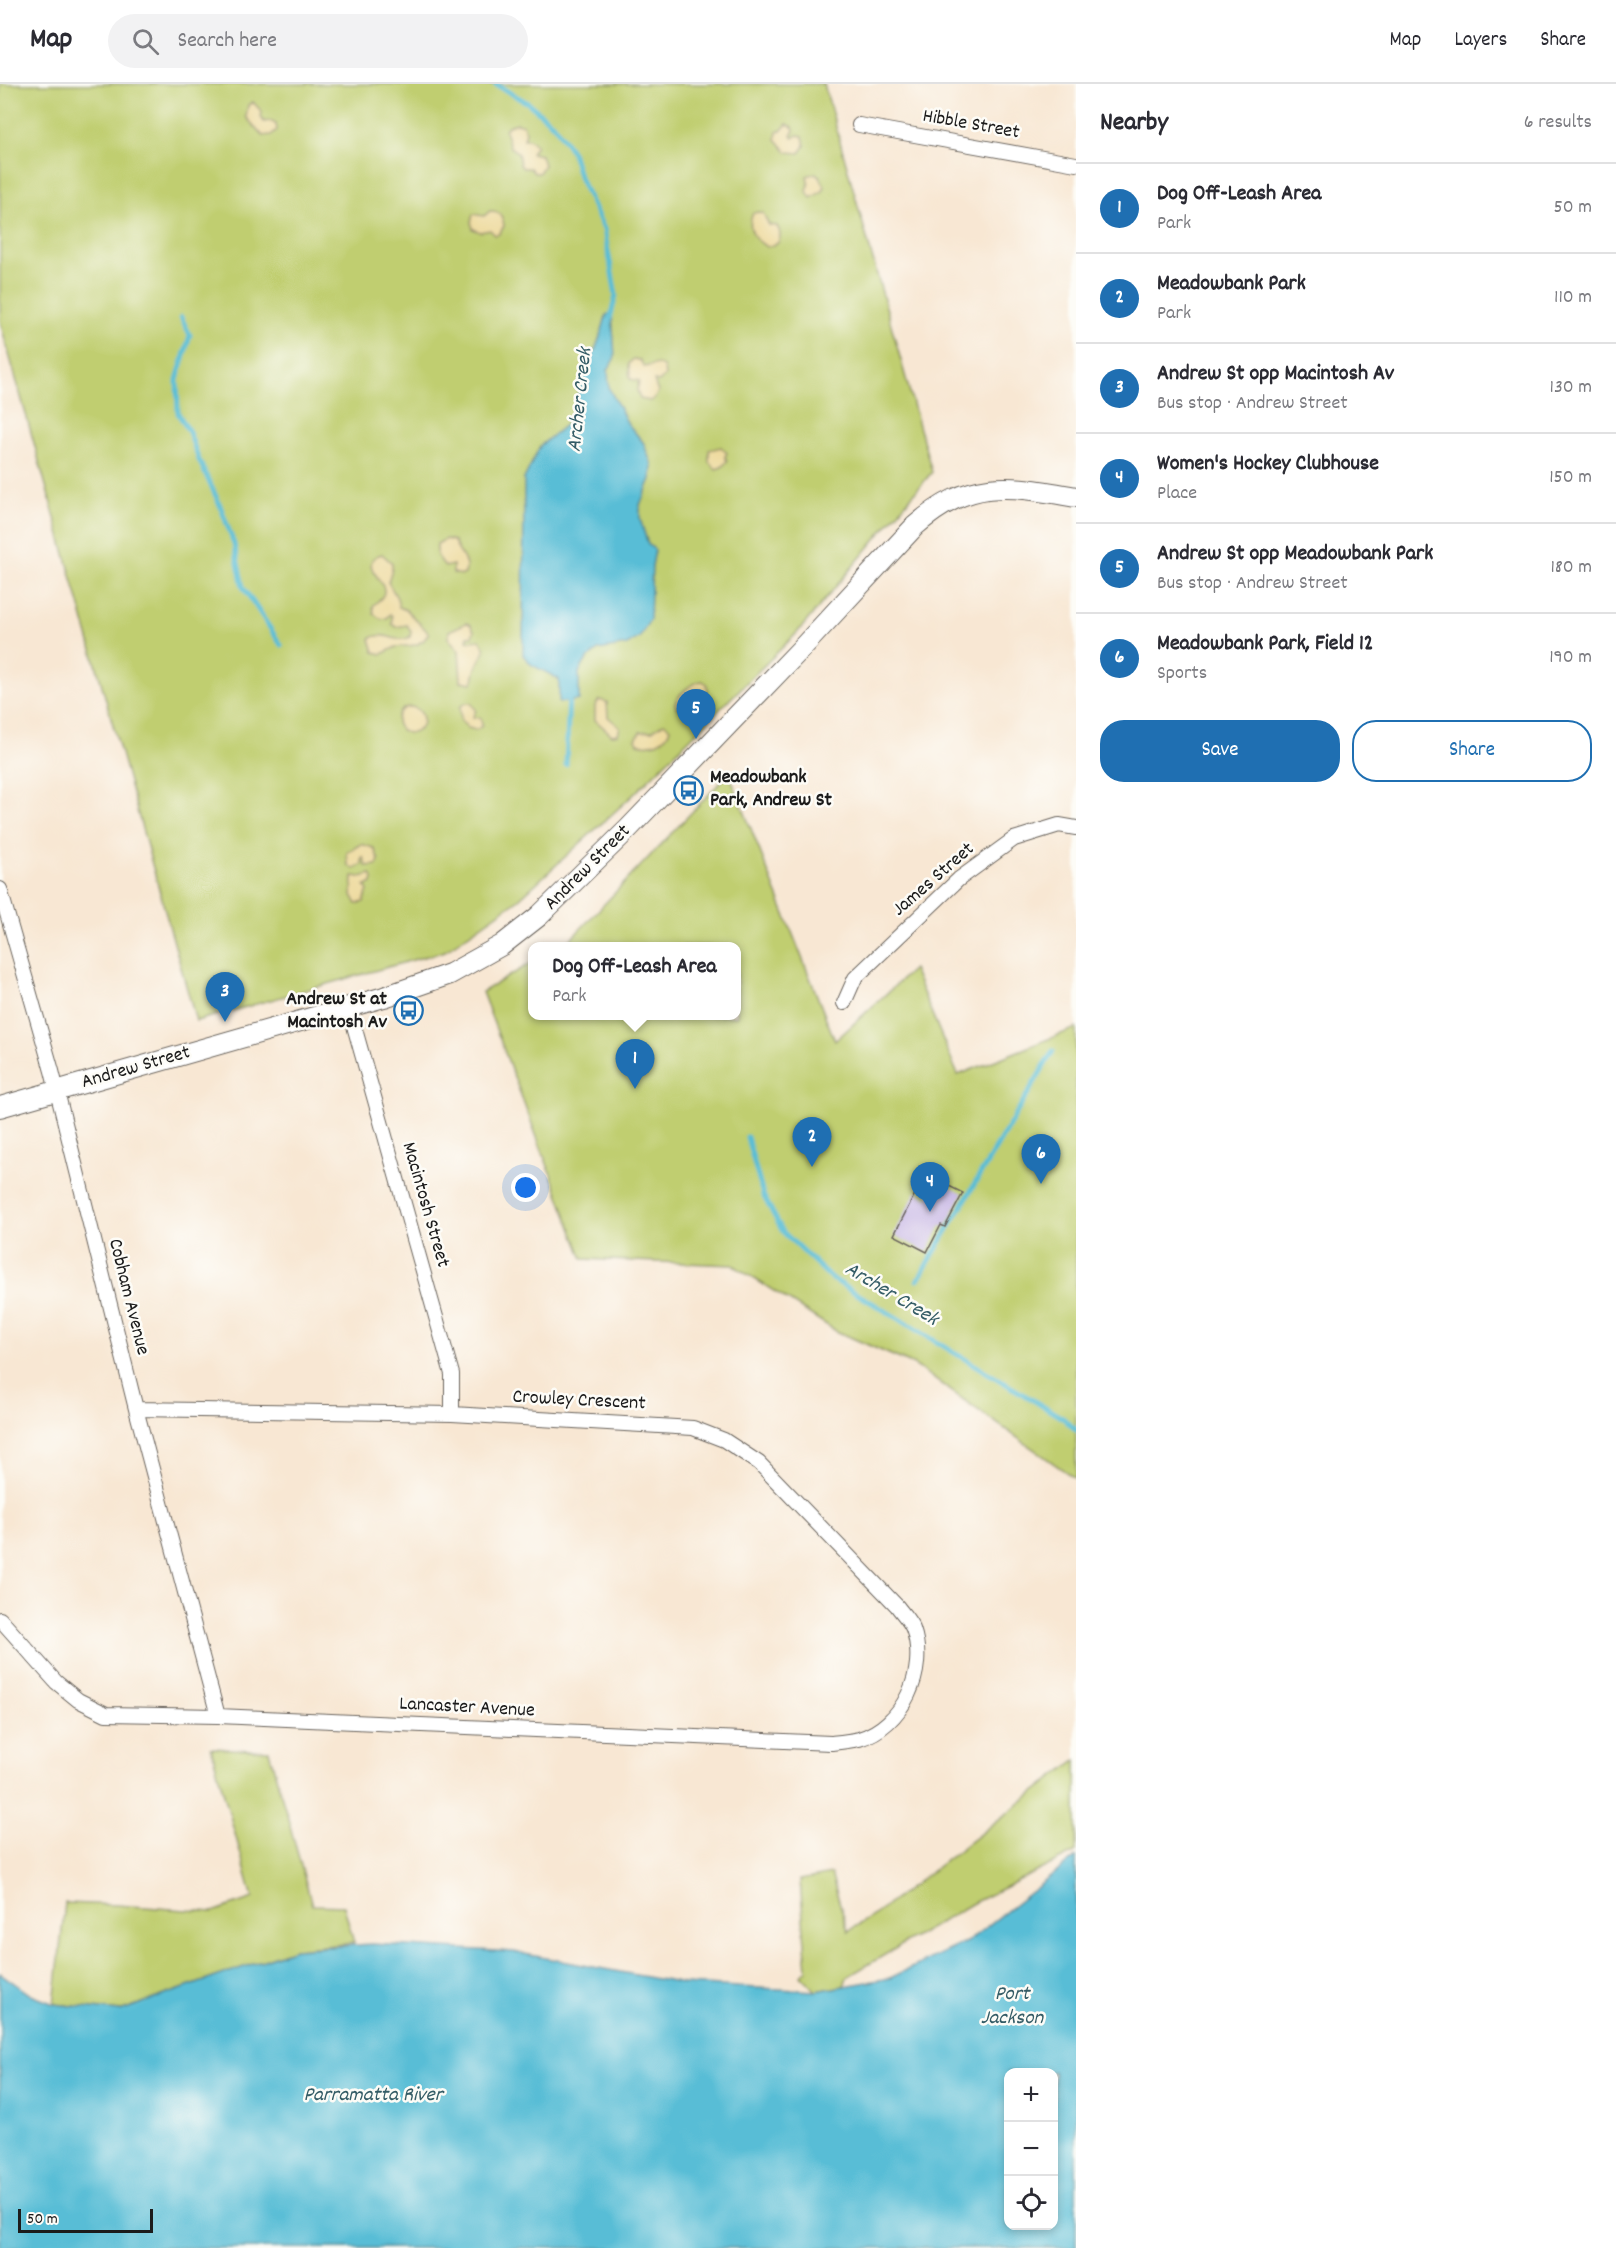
<!DOCTYPE html>
<html lang="en">
<head>
<meta charset="utf-8">
<style>
  :root { --surface:#fff; --page:#f2f2f3; --text:#2b2b33; --muted:#7c7c81; --line:#e1e1e2; --accent:#1f6fb2 }
  body { margin:0; font-family:Dekko,sans-serif; background:var(--page); color:var(--text) }
  .controls { position:absolute; right:18px; bottom:18px; display:grid; overflow:hidden; border-radius:12px; box-shadow:0 3px 9px #0003 }
  .controls button { width:54px; height:54px; display:grid; place-items:center; padding:0; border:0; border-bottom:2px solid var(--line); background:var(--surface); color:var(--text); font:30px sans-serif }
  .scale { position:absolute; left:18px; bottom:15px; width:135px; box-sizing:border-box; padding-left:6px; border:3px solid #1c1c1c; border-top:0; font-size:16px; line-height:21px; white-space:nowrap; color:#1c1c1c; -webkit-text-stroke:4px #fdfcf7; paint-order:stroke }
  .you { position:absolute; left:526px; top:1104px; width:21px; height:21px; margin:-15px; border:4px solid #fff; border-radius:50%; background:#1a73e8; box-shadow:0 0 0 9px #1a73e833 }
  .badge { display:grid; place-items:center; width:39px; height:39px; border-radius:50%; background:var(--accent); color:#fff; font-size:20px; font-weight:700 }
  .pin { position:absolute; translate:-50% -50px; filter:drop-shadow(0 2px 3px #0008) }
  .pin::after { content:''; position:absolute; top:32px; width:21px; height:18px; background:inherit; clip-path:polygon(0 0,100% 0,50% 100%) }
  .popup { position:absolute; left:528px; top:858px; width:213px; height:78px; box-sizing:border-box; display:grid; place-content:center; border-radius:12px; background:var(--surface); filter:drop-shadow(0 2px 4px #0005); font-size:20px; white-space:nowrap; color:var(--muted) }
  .popup b { font-size:22px; color:var(--text) }
  .popup::after { content:''; position:absolute; left:50%; top:100%; margin-left:-12px; border:12px solid transparent; border-top-color:var(--surface) }
  .list { margin:0; padding:0; list-style:none }
  h2 { display:flex; justify-content:space-between; align-items:center; height:78px; margin:0; padding:0 24px; font-size:26px }
  h2 small { font-size:20px; font-weight:400; color:var(--muted) }
  .list li { display:grid; grid-template-columns:39px 1fr auto; gap:18px; align-items:center; box-sizing:border-box; height:90px; padding:0 24px; border-top:2px solid var(--line) }
  .list b { display:block; font-size:22px; white-space:nowrap }
  .list p { margin:0; font-size:20px; white-space:nowrap; color:var(--muted) }
  .list em { font-size:20px; font-style:normal; color:var(--muted) }
  .actions { display:flex; gap:12px; padding:18px 24px }
  .actions a { flex:1; padding:14px 0; border:2px solid var(--accent); border-radius:24px; text-align:center; font-size:21px; color:var(--accent) }
  .actions .main { background:var(--accent); color:#fff }
  .icon { flex:none; width:33px; height:33px; fill:none; stroke:currentColor; stroke-width:2; stroke-linecap:round; stroke-linejoin:round }
  .map { position:relative; flex:none; width:1076px; height:2164px; overflow:hidden }
  header { display:flex; align-items:center; gap:36px; box-sizing:border-box; height:84px; padding:0 30px; background:var(--surface); border-bottom:2px solid var(--line) }
  header strong { font-size:28px }
  nav { display:flex; gap:33px; margin-inline-start:auto; font-size:21px }
  .search { width:420px; height:54px; background:var(--page); display:flex; align-items:center; gap:15px; box-sizing:border-box; padding:0 21px; border-radius:33px; color:var(--muted); font-size:22px }
  main { display:flex }
  aside { flex:1; background:var(--surface) }
  .map>svg:first-child { display:block }
  .green { fill:#c0ce70; stroke:#6e7546; stroke-width:1.5 }
  .sand { fill:#eeda9e; stroke:#857b5d; stroke-width:1.5 }
  .water { fill:#58bdd6; stroke:#3a6c79; stroke-width:1.5; fill-rule:evenodd }
  .lines { fill:none; stroke-linecap:round; stroke-linejoin:round }
  .stream { stroke:#58bdd6; stroke-width:5 }
  .building { fill:#c4b3e5 }
  .minor-casing { stroke:#69635c; stroke-width:16 }
  .secondary-casing { stroke:#69635c; stroke-width:22 }
  .minor { stroke:#fff; stroke-width:14 }
  .secondary { stroke:#fff; stroke-width:20 }
  .labels { text-anchor:middle; dominant-baseline:central; stroke-width:5; stroke-linejoin:round; paint-order:stroke }
  .street-label { font-size:20px; fill:#1c1c1c; stroke:#fdfcf7 }
  .poi-label { font-size:20px; font-weight:bold; fill:#1c1c1c; stroke:#fdfcf7; text-anchor:start }
  .water-label { font-size:21px; font-style:italic; fill:#345c66; stroke:#fdfcf7 }
</style>
</head>
<body>
<header>
<strong>Map</strong>
<div class="search"><svg class="icon" aria-label="search" viewBox="0 0 24 24"><circle cx="10" cy="10" r="6"/><path d="M15 15l6 6"/></svg>Search here</div>
<nav><a>Map</a><a>Layers</a><a>Share</a></nav>
</header>
<main>
<div class="map">
<svg width="1076" height="2164" viewBox="0 0 1076 2164">
  <rect width="100%" height="100%" fill="#fdfcf7"/>
  <filter id="ink" filterUnits="userSpaceOnUse"><feTurbulence type="fractalNoise" baseFrequency=".0167" numOctaves="2"/><feDisplacementMap in="SourceGraphic" scale="12" xChannelSelector="R" yChannelSelector="G"/><feConvolveMatrix kernelMatrix="1 2 1 2 8 2 1 2 1" color-interpolation-filters="sRGB"/></filter>
  <filter id="wash" filterUnits="userSpaceOnUse"><feTurbulence type="fractalNoise" baseFrequency=".008" numOctaves="4" result="noise"/><feDisplacementMap in="SourceGraphic" scale="24" xChannelSelector="R" yChannelSelector="G"/><feGaussianBlur stdDeviation="1.35" result="paint"/><feColorMatrix in="noise" values="0 0 0 0 0 0 0 0 0 0 0 0 0 0 0 0 0 1.4 0 .05"/><feComposite in="paint" operator="in"/></filter>
  <g filter="url(#wash)">
    <rect width="100%" height="100%" fill="#f8e7d3"/>
    <path class="green" d="M 0,0 L 824,0 L 932,388 L 797,549 L 632,712 L 519,815 L 445,867 L 196,937 L 0,238 Z
      M 729,689 L 835,957 L 913,885 L 958,991 L 1076,944 L 1076,1395 L 914,1281 L 836,1247 L 733,1181 L 583,1175 L 482,908 L 533,878 L 533,932 L 737,932 L 737,862 L 559,862 L 570,856 Z
      M 211,1664 L 269,1667 L 312,1821 L 344,1822 L 354,1859 L 295,1865 L 120,1927 L 54,1920 L 65,1819 L 117,1821 L 213,1828 L 253,1814 Z
      M 1076,1676 L 1076,1768 L 973,1819 L 847,1893 L 844,1902 L 816,1907 L 801,1891 L 807,1886 L 800,1796 L 831,1790 L 848,1847 L 876,1830 Z"/>
    <path class="sand" d="M 253,18 L 262,28 L 261,33 L 264,38 L 270,37 L 276,40 L 277,46 L 271,51 L 263,52 L 246,33 L 248,21 Z
      M 517,39 L 523,41 L 526,48 L 524,55 L 529,55 L 536,61 L 531,69 L 541,71 L 544,81 L 539,89 L 534,89 L 530,84 L 523,84 L 520,81 L 518,69 L 510,63 L 505,46 L 508,42 Z
      M 787,40 L 793,43 L 794,47 L 791,51 L 793,54 L 797,51 L 803,52 L 805,62 L 800,69 L 787,68 L 776,55 L 777,47 L 781,47 Z
      M 815,89 L 820,92 L 824,101 L 823,107 L 811,114 L 807,107 L 809,101 L 807,92 Z
      M 490,127 C 500,126 503,133 504,142 L 499,150 L 495,151 L 490,146 L 480,148 L 473,145 L 471,138 L 473,130 L 484,132 Z
      M 759,128 L 763,129 L 769,141 L 777,142 C 781,148 781,153 778,159 L 767,163 C 754,156 746,144 753,129 Z
      M 633,275 L 640,276 L 644,283 L 658,280 L 664,284 L 665,292 L 659,298 L 654,297 L 658,308 L 655,314 L 650,317 L 640,315 L 637,306 L 639,297 L 630,295 L 629,280 Z
      M 721,363 L 727,369 L 725,372 L 727,377 L 722,383 L 716,385 L 709,378 L 709,366 Z
      M 446,455 L 454,457 C 459,472 469,475 465,490 L 462,491 L 453,489 L 453,481 L 445,483 L 437,471 L 437,460 Z
      M 382,470 L 392,479 L 392,485 L 388,498 L 397,514 L 399,523 L 406,526 L 429,549 L 424,556 L 416,561 L 396,563 L 382,570 L 374,568 L 370,555 C 384,545 396,561 410,553 L 411,548 L 407,541 L 396,543 L 392,540 L 392,532 L 390,530 L 387,534 L 381,535 L 374,530 L 373,522 C 377,517 385,513 384,506 C 384,496 356,477 382,470 Z
      M 466,539 L 470,540 L 474,547 L 472,552 L 468,552 L 467,556 L 471,557 L 480,556 C 490,568 480,572 476,584 C 474,589 474,595 472,599 L 461,597 L 459,566 L 448,554 L 449,547 Z
      M 702,597 L 706,599 L 708,605 L 706,609 L 683,626 L 677,624 L 675,620 C 679,609 691,599 702,597 Z
      M 599,616 L 607,618 L 608,633 L 620,643 L 618,650 L 612,651 L 595,636 L 595,622 Z
      M 465,619 L 471,619 L 476,626 L 473,633 L 481,634 L 482,642 L 476,646 L 468,644 L 461,637 L 460,623 Z
      M397 636a13 13 0 1 1 26 0a13 13 0 1 1-26 0Z
      M 664,639 L 670,644 C 667,658 650,663 638,659 L 636,655 L 640,648 L 652,647 Z
      M 361,760 L 374,764 L 379,776 L 377,781 L 366,782 L 364,774 L 362,774 L 362,781 L 354,785 L 348,781 L 347,768 Z
      M 371,790 L 373,794 L 372,799 L 365,803 L 368,806 L 364,818 L 357,820 L 352,811 L 353,792 L 361,793 Z"/>
    <path class="water" d="M 612,229 L 615,273 L 608,286 L 609,304 L 628,340 L 643,358 L 652,381 L 651,395 L 640,421 L 640,435 L 648,460 L 655,466 L 652,482 L 650,535 L 640,553 L 627,561 L 598,566 L 587,575 L 579,588 L 579,616 L 559,619 L 559,595 L 532,581 L 523,571 L 524,395 L 540,362 L 571,336 C 577,299 599,267 606,231 Z
      M 1076,1773 L 1076,2164 L 0,2164 L 0,1889 L 31,1911 L 54,1920 L 120,1927 L 295,1865 L 372,1860 L 514,1868 L 684,1900 L 816,1907 L 890,1894 L 968,1857 ZM 1054,1988 L 1054,2142 L 1008,2142 L 1008,1988 Z"/>
    <g class="lines">
      <path class="stream" d="M 495,0 L 528,19 L 555,42 L 572,68 L 580,95 L 604,145 L 616,211 L 610,235
        M 181,233 L 190,251 L 177,296 L 178,329 L 189,348 L 199,376 L 220,421 L 234,460 L 243,503 L 281,561
        M 566,681 L 569,611
        M 747,1053 L 763,1111 L 783,1148 L 831,1194 L 1064,1335 L 1076,1346
        M 918,1196 L 1053,967"/>
    </g>
    <g id="blocks">
      <path class="building" d="M 937,1096 L 963,1109 L 945,1143 L 941,1141 L 927,1168 L 894,1151 L 916,1108 L 927,1114 Z"/>
    </g>
  </g>
  <g filter="url(#ink)">
    <use href="#blocks" fill-opacity="0" stroke="#69635c" stroke-width="1.5"/>
    <g class="lines">
      <defs>
        <path id="minor" d="M 859,41 L 1076,80
          M 0,805 L 52,987 L 136,1325 L 218,1632
          M 844,919 L 855,894 L 959,795 L 1014,755 L 1059,741 L 1076,744
          M 349,924 L 452,1290 L 452,1330
          M 0,1535 L 56,1598 L 78,1616 L 106,1630 L 218,1632 L 831,1659 C 840,1658 850,1657 859,1655 C 903,1642 928,1587 913,1545 C 910,1537 902,1529 897,1522 L 759,1379 L 724,1356 L 693,1344 L 452,1330 L 136,1325"/>
        <path id="secondary" d="M 0,1023 L 384,913 L 450,890 L 502,861 L 539,832 L 628,745 L 800,566 L 915,442 C 971,393 1008,401 1076,413"/>
      </defs>
      <use href="#minor" class="minor-casing"/>
      <use href="#secondary" class="secondary-casing"/>
      <use href="#minor" class="minor"/>
      <use href="#secondary" class="secondary"/>
    </g>
  </g>
  <defs>
    <symbol id="bus-ring" viewBox="-11 -11 22 22"><circle r="9.5" fill="#fdfcf7" stroke="#1f6fb2" stroke-width="1.5"/><path d="M-5-6H5V4H4V6H2V4H-2V6H-4V4H-5ZM-3.5-4V0h7V-4ZM-3.5 1.2v1.5H-2V1.2ZM2 1.2v1.5H3.5V1.2Z" fill="#1f6fb2"/></symbol>
  </defs>
  <g fill-rule="evenodd">
    <use href="#bus-ring" x="672" y="690" width="33" height="33"/>
    <use href="#bus-ring" x="392" y="910" width="33" height="33"/>
  </g>
  <g class="labels">
    <g class="street-label">
      <text transform="translate(971 41) rotate(10)">Hibble Street</text>
      <text transform="translate(588 784) rotate(-45)">Andrew Street</text>
      <text transform="translate(934 796) rotate(-41)">James Street</text>
      <text transform="translate(136 984) rotate(-16)">Andrew Street</text>
      <text transform="translate(425 1121) rotate(74)">Macintosh Street</text>
      <text transform="translate(128 1213) rotate(76)">Cobham Avenue</text>
      <text transform="translate(579 1317) rotate(3)">Crowley Crescent</text>
      <text transform="translate(467 1624) rotate(3)">Lancaster Avenue</text>
    </g>
    <g class="poi-label">
      <text x="710" y="694">Meadowbank<tspan x="710" dy="23">Park, Andrew St</tspan></text>
      <text x="387" y="916" text-anchor="end">Andrew St at<tspan x="387" dy="23">Macintosh Av</tspan></text>
    </g>
    <g class="water-label">
      <text transform="translate(581 316) rotate(-84)">Archer Creek</text>
      <text transform="translate(891 1211) rotate(31)">Archer Creek</text>
      <text x="1012" y="1911">Port<tspan x="1012" dy="24">Jackson</tspan></text>
      <text x="373" y="2012">Parramatta River</text>
    </g>
  </g>
</svg>
<div class="controls">
<button>+</button>
<button>−</button>
<button><svg class="icon" aria-label="locate" viewBox="0 0 24 24"><circle cx="12" cy="12" r="6"/><path d="M12 2v4M12 18v4M2 12h4M18 12h4"/></svg></button>
</div>
<div class="scale">50 m</div>
<div class="you"></div>
<div class="pin badge" style="left:635px;top:1005px">1</div>
<div class="popup"><b>Dog Off-Leash Area</b>Park</div>
<div class="pin badge" style="left:812px;top:1083px">2</div>
<div class="pin badge" style="left:225px;top:938px">3</div>
<div class="pin badge" style="left:930px;top:1128px">4</div>
<div class="pin badge" style="left:696px;top:655px">5</div>
<div class="pin badge" style="left:1041px;top:1100px">6</div>
</div>
<aside>
<h2>Nearby<small>6 results</small></h2>
<ul class="list">
<li><span class="badge">1</span><div><b>Dog Off-Leash Area</b><p>Park</p></div><em>50 m</em></li>
<li><span class="badge">2</span><div><b>Meadowbank Park</b><p>Park</p></div><em>110 m</em></li>
<li><span class="badge">3</span><div><b>Andrew St opp Macintosh Av</b><p>Bus stop · Andrew Street</p></div><em>130 m</em></li>
<li><span class="badge">4</span><div><b>Women's Hockey Clubhouse</b><p>Place</p></div><em>150 m</em></li>
<li><span class="badge">5</span><div><b>Andrew St opp Meadowbank Park</b><p>Bus stop · Andrew Street</p></div><em>180 m</em></li>
<li><span class="badge">6</span><div><b>Meadowbank Park, Field 12</b><p>Sports</p></div><em>190 m</em></li>
</ul>
<div class="actions"><a class="main">Save</a><a>Share</a></div>
</aside>
</main>
</body>
</html>
